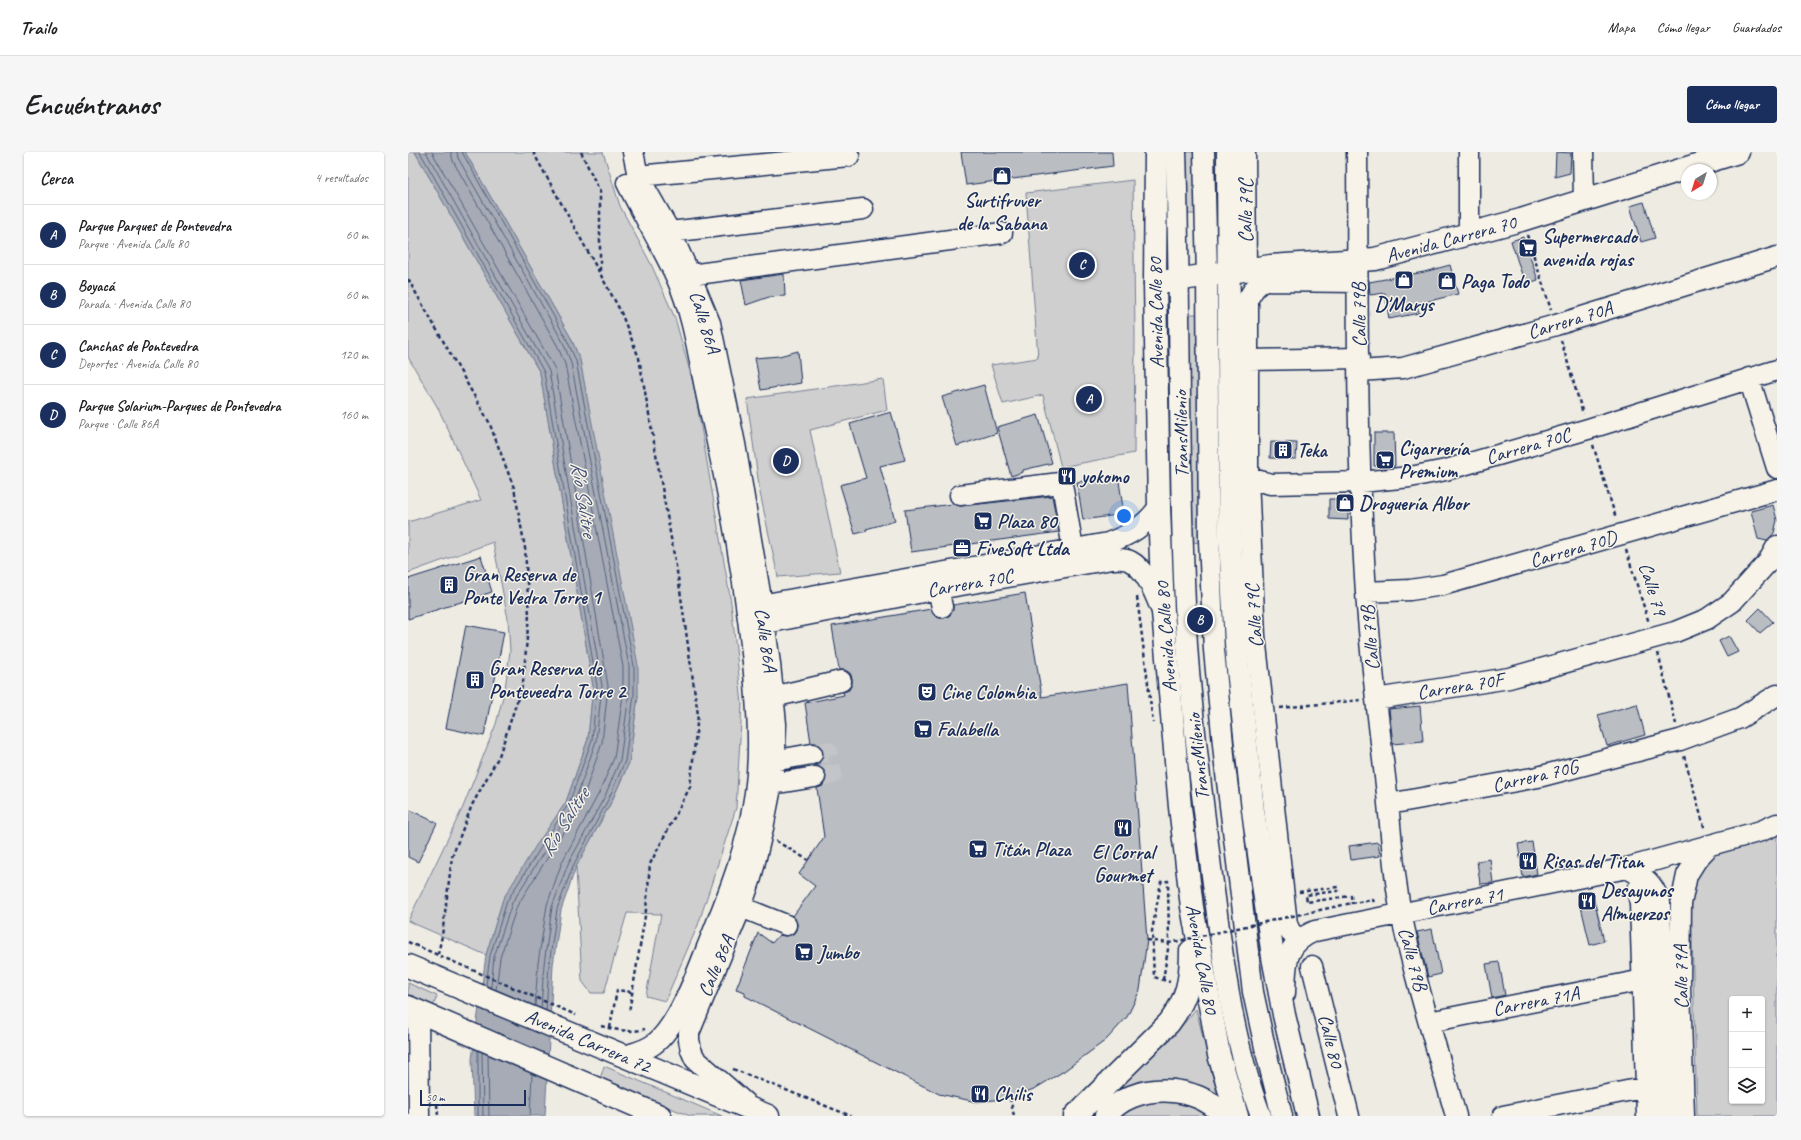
<!DOCTYPE html>
<html lang="es">
<head>
<meta charset="utf-8">
<style>
  :root { --surface:#fff; --page:#f6f6f6; --text:#202124; --muted:#757577; --line:#e0e0e0; --accent:#1b2f5e }
  body { margin:0; font-family:Caveat,sans-serif; background:var(--page); color:var(--text) }
  .controls { position:absolute; right:12px; bottom:12px; display:grid; overflow:hidden; border-radius:4px; box-shadow:0 1px 3px #0004 }
  .controls button { width:36px; height:36px; display:grid; place-items:center; padding:0; border:0; border-bottom:1px solid var(--line); background:var(--surface); color:var(--text); font:20px sans-serif }
  .compass { position:absolute; left:1273px; top:12px; width:36px; height:36px; border-radius:50%; background:var(--surface); box-shadow:0 1px 3px #0004; rotate:218deg }
  .scale { position:absolute; left:12px; bottom:10px; width:106px; box-sizing:border-box; padding-left:4px; border:2px solid #1b2f5e; border-top:0; font-size:11px; line-height:14px; white-space:nowrap; color:#1b2f5e; -webkit-text-stroke:3px #f7f3e8; paint-order:stroke }
  .you { position:absolute; left:716px; top:364px; width:14px; height:14px; margin:-10px; border:3px solid #fff; border-radius:50%; background:#1a73e8; box-shadow:0 0 0 6px #1a73e833 }
  .badge { display:grid; place-items:center; width:26px; height:26px; border-radius:50%; background:var(--accent); color:#fff; font-size:13px; font-weight:700 }
  .pin { position:absolute; translate:-50% -50%; border:2px solid #fff; box-shadow:0 1px 4px #0006 }
  .list { margin:0; padding:0; list-style:none }
  h2 { display:flex; justify-content:space-between; align-items:center; height:52px; margin:0; padding:0 16px; font-size:17px }
  h2 small { font-size:13px; font-weight:400; color:var(--muted) }
  .list li { display:grid; grid-template-columns:26px 1fr auto; gap:12px; align-items:center; box-sizing:border-box; height:60px; padding:0 16px; border-top:1px solid var(--line) }
  .list b { display:block; font-size:15px; white-space:nowrap }
  .list p { margin:0; font-size:13px; white-space:nowrap; color:var(--muted) }
  .list em { font-size:13px; font-style:normal; color:var(--muted) }
  .icon { flex:none; width:22px; height:22px; fill:none; stroke:currentColor; stroke-width:2; stroke-linecap:round; stroke-linejoin:round }
  .map { position:relative; flex:none; width:1369px; height:964px; overflow:hidden; border-radius:4px }
  header { display:flex; align-items:center; gap:24px; box-sizing:border-box; height:56px; padding:0 20px; background:var(--surface); border-bottom:1px solid var(--line) }
  header strong { font-size:19px }
  nav { display:flex; gap:22px; margin-inline-start:auto; font-size:14px }
  .intro { display:flex; align-items:center; justify-content:space-between; box-sizing:border-box; height:96px; padding:0 24px }
  h1 { margin:0; font-size:28px }
  .button { padding:10px 18px; border-radius:4px; background:var(--accent); color:#fff; font-size:14px; font-weight:700 }
  main { display:flex; gap:24px; padding:0 24px }
  aside { flex:1; background:var(--surface); border-radius:4px; box-shadow:0 1px 3px #0004 }
  .map>svg:first-child { display:block }
  .green { fill:#cfcfcf; stroke:#757f96; fill-rule:evenodd }
  .water { fill:#a6abb5; stroke:#6e7992 }
  .lines { fill:none; stroke-linecap:round; stroke-linejoin:round }
  .shore { stroke:#536181; stroke-width:1 }
  .building { fill:#babdc2; stroke:#1b2f5e }
  .minor-tunnel { stroke:#c4c5c8; stroke-width:20; stroke-dasharray:20 10; stroke-linecap:butt }
  .minor-casing { stroke:#1b2f5e; stroke-width:23 }
  .major-casing { stroke:#1b2f5e; stroke-width:25 }
  .highway-casing { stroke:#1b2f5e; stroke-width:25 }
  .path { stroke:#1b2f5e; stroke-width:2.5; stroke-dasharray:4 3; stroke-linecap:butt }
  .minor { stroke:#f7f3e8; stroke-width:20 }
  .major { stroke:#f7f3e8; stroke-width:22 }
  .highway { stroke:#f7f3e8; stroke-width:22 }
  .path-bridge { stroke:#1b2f5e; stroke-width:2.5; stroke-dasharray:4 3; stroke-linecap:butt }
  .labels { text-anchor:middle; dominant-baseline:central; stroke-width:3; stroke-linejoin:round; paint-order:stroke }
  .poi-label { font-size:20px; font-weight:bold; fill:#1b2f5e; stroke:#f7f3e8; text-anchor:start }
  .street-label { font-size:20px; fill:#1b2f5e; stroke:#f7f3e8 }
  .water-label { font-size:21px; font-style:italic; fill:#455478; stroke:#f7f3e8 }
</style>
</head>
<body>
<header>
<strong>Trailo</strong>
<nav><a>Mapa</a><a>Cómo llegar</a><a>Guardados</a></nav>
</header>
<div class="intro"><h1>Encuéntranos</h1><a class="button">Cómo llegar</a></div>
<main>
<aside>
<h2>Cerca<small>4 resultados</small></h2>
<ul class="list">
<li><span class="badge">A</span><div><b>Parque Parques de Pontevedra</b><p>Parque · Avenida Calle 80</p></div><em>60 m</em></li>
<li><span class="badge">B</span><div><b>Boyacá</b><p>Parada · Avenida Calle 80</p></div><em>60 m</em></li>
<li><span class="badge">C</span><div><b>Canchas de Pontevedra</b><p>Deportes · Avenida Calle 80</p></div><em>120 m</em></li>
<li><span class="badge">D</span><div><b>Parque Solarium-Parques de Pontevedra</b><p>Parque · Calle 86A</p></div><em>160 m</em></li>
</ul>
</aside>
<div class="map">
<svg width="1369" height="964" viewBox="0 0 1369 964">
  <rect width="100%" height="100%" fill="#eeebe2"/>
  <filter id="ink" filterUnits="userSpaceOnUse"><feTurbulence type="fractalNoise" baseFrequency=".025" numOctaves="2"/><feDisplacementMap in="SourceGraphic" scale="8" xChannelSelector="R" yChannelSelector="G"/><feConvolveMatrix kernelMatrix="1 2 1 2 8 2 1 2 1" color-interpolation-filters="sRGB"/></filter>
  <g filter="url(#ink)">
    <path class="green" d="M 0,0 L 7,0 L 132,221 L 185,534 L 180,587 L 158,650 L 95,747 L 78,803 L 0,769 L 55,655 L 88,572 L 97,537 L 102,499 L 100,467 L 85,390 L 0,421 L 0,370 L 73,348 L 30,256 L 0,205 Z
      M 57,0 L 195,0 L 212,54 L 243,112 L 267,166 L 286,234 L 323,451 L 334,552 L 328,656 L 290,773 L 257,849 L 238,844 L 253,762 L 219,761 L 196,841 L 183,841 L 174,829 L 168,715 L 204,649 L 221,611 L 230,544 L 172,208 L 163,186 Z
      M 777,0 L 788,0 L 788,62 L 778,62 Z
      M 725,28 L 727,184 L 726,301 L 653,315 L 635,243 L 595,252 L 583,213 L 630,206 L 618,41 Z
      M 780,162 L 789,162 L 791,390 L 782,391 Z
      M 475,227 L 479,258 L 402,278 L 432,420 L 370,425 L 352,341 L 339,247 Z
      M 1369,678 L 1369,964 L 1289,964 L 1283,747 L 1288,719 L 1301,704 ZM 1324,847 L 1354,847 L 1354,949 L 1324,949 Z
      M 0,831 L 29,844 L 25,855 L 0,844 Z
      M 788,857 L 810,946 L 785,932 L 766,927 L 736,930 L 717,935 L 690,964 L 684,964 L 714,932 L 763,887 Z
      M 196,914 L 314,964 L 282,964 L 192,927 Z
      M 769,944 L 803,964 L 708,964 L 727,950 Z"/>
    <path class="water" d="M 7,0 L 57,0 L 163,186 L 172,208 L 230,513 L 230,544 L 221,611 L 204,648 L 168,715 L 153,758 L 145,813 L 137,964 L 66,964 L 64,907 L 78,803 L 95,747 L 127,695 L 158,650 L 180,587 L 185,534 L 132,221 Z"/>
    <g class="lines">
      <path class="shore" d="M 12,0 L 136,220 L 189,534 L 184,588 L 161,651 L 99,749 L 82,804 L 78,833
        M 18,0 L 141,219 L 194,534 L 188,589 L 166,652 L 104,751 L 86,805 L 83,835
        M 24,0 L 147,217 L 200,534 L 194,591 L 172,654 L 109,754 L 92,806 L 88,838
        M 43,0 L 45,9 L 149,193 L 157,212 L 215,515 L 215,543 L 206,606 L 191,641 L 154,710 L 139,753 L 130,811 L 127,854
        M 49,0 L 50,6 L 155,190 L 163,211 L 221,514 L 221,543 L 212,608 L 197,644 L 160,712 L 144,755 L 136,812 L 133,857
        M 54,0 L 159,188 L 168,209 L 226,514 L 226,543 L 217,609 L 201,646 L 165,714 L 149,757 L 141,813 L 138,859
        M 70,898 L 70,964
        M 74,900 L 75,964
        M 80,903 L 81,964
        M 122,964 L 124,922"/>
    </g>
    <path class="building" d="M 553,0 L 704,0 L 705,14 L 558,33 Z
      M 1148,0 L 1163,1 L 1162,21 L 1147,25 Z
      M 1236,50 L 1247,86 L 1233,90 L 1222,54 Z
      M 1115,85 L 1130,128 L 1117,132 L 1103,89 Z
      M 1042,113 L 1050,142 L 1009,152 L 1011,161 L 981,167 L 977,141 L 962,143 L 961,130 L 1016,120 Z
      M 376,122 L 377,144 L 361,145 L 338,153 L 333,128 Z
      M 390,199 L 393,231 L 353,238 L 347,206 L 371,204 Z
      M 576,233 L 589,281 L 549,294 L 534,245 Z
      M 483,260 L 497,308 L 472,314 L 487,369 L 458,377 L 459,379 L 447,382 L 432,333 L 458,326 L 442,272 Z
      M 630,263 L 644,311 L 615,318 L 615,320 L 603,324 L 589,275 Z
      M 966,281 L 986,281 L 987,314 L 966,314 Z
      M 863,290 L 889,291 L 888,307 L 862,306 Z
      M 710,323 L 716,362 L 675,368 L 669,330 Z
      M 644,344 L 651,380 L 503,400 L 497,358 L 545,352 L 553,354 Z
      M 921,347 L 940,347 L 940,368 L 921,367 Z
      M 1365,353 L 1369,368 L 1366,381 L 1359,389 L 1350,387 L 1343,359 Z
      M 73,404 L 84,440 L 0,467 L 0,427 Z
      M 617,441 L 634,545 L 720,531 L 739,788 L 732,838 L 719,865 L 698,888 L 656,919 L 628,936 L 603,946 L 569,950 L 531,942 L 337,844 L 337,840 L 328,837 L 350,781 L 364,791 L 371,783 L 379,784 L 385,782 L 388,778 L 389,772 L 385,764 L 407,734 L 391,722 L 416,685 L 409,636 L 415,634 L 418,629 L 418,624 L 416,617 L 411,614 L 406,614 L 412,611 L 415,606 L 415,600 L 413,594 L 408,591 L 403,591 L 397,551 L 436,543 L 435,540 L 441,538 L 444,532 L 444,526 L 442,521 L 437,518 L 431,518 L 424,474 L 523,457 L 526,463 L 531,466 L 536,466 L 542,463 L 545,458 L 545,453 Z
      M 1352,456 L 1365,470 L 1352,481 L 1340,468 Z
      M 58,473 L 96,480 L 76,584 L 38,576 Z
      M 1321,484 L 1330,500 L 1319,505 L 1311,489 Z
      M 1229,552 L 1237,583 L 1199,594 L 1190,563 Z
      M 1012,554 L 1015,589 L 985,592 L 981,557 Z
      M 0,657 L 29,671 L 10,710 L 0,705 Z
      M 970,690 L 972,704 L 943,708 L 941,694 Z
      M 1124,690 L 1129,722 L 1115,725 L 1110,692 Z
      M 1082,707 L 1085,731 L 1072,732 L 1069,709 Z
      M 1185,743 L 1196,789 L 1182,793 L 1171,746 Z
      M 1024,777 L 1033,822 L 1020,825 L 1009,780 Z
      M 1091,810 L 1097,843 L 1084,846 L 1078,812 Z"/>
    <g class="lines">
      <path class="minor-tunnel" d="M 404,602 L 420,600 L 424,622 L 407,625"/>
      <defs>
        <path id="minor" d="M 225,0 L 230,24 L 262,80 L 282,123 L 302,171 L 327,292 L 354,453 L 362,512 L 368,572 L 366,620 L 355,676 L 343,726 L 333,755 L 281,881 L 281,888 L 283,898 L 287,907 L 337,951
          M 768,0 C 773,164 770,329 779,493 C 784,567 794,642 803,716 C 814,799 823,885 853,964
          M 796,0 L 799,124 L 801,388 L 806,498 L 817,613 L 845,840 L 858,900 L 874,964
          M 837,0 L 838,118
          M 949,0 C 950,147 948,294 958,440 C 962,502 970,564 977,625 C 983,670 984,716 993,761 C 1007,830 1029,897 1048,964
          M 1175,0 L 1176,48
          M 230,24 L 441,4
          M 262,80 L 455,57
          M 1061,82 L 1061,0
          M 282,123 L 594,81
          M 839,208 L 951,206
          M 951,219 L 995,216 L 1148,173 L 1369,105
          M 1341,226 L 1369,316
          M 830,319 L 840,326 L 863,332 L 953,330 L 1002,325 L 1038,318 L 1180,277 L 1369,218
          M 552,343 L 652,331 L 654,332 L 665,397
          M 530,437 L 534,455
          M 958,440 L 1002,438 L 1035,433 L 1369,338
          M 342,455 L 700,391 C 722,383 737,374 751,355
          M 343,474 L 530,437 L 704,407 C 709,407 717,406 722,409 C 739,418 747,443 754,459
          M 365,545 L 433,529
          M 968,547 L 1101,526 L 1267,480 L 1299,467 L 1324,450 L 1360,410 L 1369,394
          M 355,612 L 359,610 L 404,602
          M 364,632 L 407,625
          M 981,652 L 1130,625 L 1272,588 L 1332,566 L 1369,543
          M 1219,716 C 1237,726 1245,730 1252,751 L 1257,964
          M 1229,738 L 1232,751 L 1239,964
          M 333,755 L 378,773
          M 891,788 L 882,779 L 879,772 L 847,484 L 840,326 L 840,147 C 845,138 848,132 858,129 L 950,130
          M 904,814 L 941,964
          M 877,841 C 878,811 876,792 907,779 L 1219,716 L 1353,679 L 1369,672
          M 10,860 L 11,964
          M 1021,870 L 1235,828
          M 216,904 C 226,901 237,899 246,892 C 268,876 288,824 298,798 C 319,746 339,698 347,641 C 353,597 349,553 345,510 C 336,422 320,336 300,250 C 291,209 286,165 269,127 C 254,94 235,63 219,31
          M 1095,964 L 1239,935
          M 1276,964 L 1272,833 L 1273,752 L 1279,723 L 1289,707 L 1301,694"/>
        <path id="major" d="M 747,131 L 863,114 L 967,107 L 1113,68 L 1330,0"/>
        <path id="highway" d="M 748,0 L 747,131 L 751,355 L 755,460 L 772,655 L 784,755 L 811,903 L 829,964
          M 820,0 L 822,389 L 829,508 L 845,658 L 865,805 L 876,863 L 900,964
          M 0,814 L 360,964
          M 0,855 L 252,964
          M 667,964 L 761,871 C 779,847 783,829 783,799
          M 698,964 C 723,929 790,931 816,964"/>
      </defs>
      <use href="#minor" class="minor-casing"/>
      <use href="#major" class="major-casing"/>
      <use href="#highway" class="highway-casing"/>
      <path class="path" d="M 125,0 L 212,158 L 231,206 L 271,431 L 290,563 L 282,635 L 242,712 L 238,758 L 221,860
        M 173,0 L 192,40 L 192,121
        M 1119,83 L 1143,158
        M 0,127 L 81,270 L 106,336 L 117,396 L 121,463 L 115,531 L 91,604 L 64,653 L 44,705 L 34,784 L 30,802
        M 1153,188 L 1175,262
        M 1185,293 L 1208,366
        M 1218,398 L 1241,471
        M 729,445 L 745,571
        M 1250,501 L 1268,572
        M 872,556 L 953,548
        M 1276,604 L 1297,678
        M 368,689 L 400,708
        M 891,740 L 930,735 L 930,739 L 898,743 L 899,750 L 943,744 L 944,751 L 965,748 L 966,750
        M 0,790 L 168,863
        M 755,828 L 761,791 L 760,729 L 753,730 L 744,779 L 746,825 L 762,830
        M 193,874 C 207,878 223,881 237,877
        M 202,876 L 209,838 L 224,840
        M 325,917 L 443,964
        M 602,946 L 606,964
        M 29,952 L 30,964"/>
      <use href="#minor" class="minor"/>
      <use href="#major" class="major"/>
      <use href="#highway" class="highway"/>
      <path class="path-bridge" d="M 739,788 L 761,791 L 944,751"/>
    </g>
  </g>
  <defs>
    <symbol id="shop-square" viewBox="-11 -11 22 22"><rect x="-9" y="-9" width="18" height="18" rx="4" fill="#1b2f5e" stroke="#f7f3e8"/><path d="M-5-2.5h2.3a2.7 3.5 0 0 1 5.4 0H5L5.5 6h-11ZM-1.5-2.5h3a1.5 2.3 0 0 0-3 0Z" fill="#fff"/></symbol>
    <symbol id="supermarket-square" viewBox="-11 -11 22 22"><rect x="-9" y="-9" width="18" height="18" rx="4" fill="#1b2f5e" stroke="#f7f3e8"/><path d="M-6-5.5h2.5l.6 2H6L4.5 2H-2.5L-4.4-4H-6ZM-1.5 3.2a1.3 1.3 0 1 0 .1 0ZM3 3.2a1.3 1.3 0 1 0 .1 0Z" fill="#fff"/></symbol>
    <symbol id="building-square" viewBox="-11 -11 22 22"><rect x="-9" y="-9" width="18" height="18" rx="4" fill="#1b2f5e" stroke="#f7f3e8"/><path d="M-4-6H4V6H1V3H-1V6H-4ZM-2.5-4.3h1.7v1.8h-1.7ZM.8-4.3h1.7v1.8H.8ZM-2.5-1h1.7V.8h-1.7ZM.8-1h1.7V.8H.8Z" fill="#fff"/></symbol>
    <symbol id="restaurant-square" viewBox="-11 -11 22 22"><rect x="-9" y="-9" width="18" height="18" rx="4" fill="#1b2f5e" stroke="#f7f3e8"/><path d="M-5-6h1v4h1v-4h1v4h1v-4h1v5L-1.5 .5V6h-2V.5L-5-1ZM5-6V6H3V1.5H1.5Q1.5-4 5-6Z" fill="#fff"/></symbol>
    <symbol id="office-square" viewBox="-11 -11 22 22"><rect x="-9" y="-9" width="18" height="18" rx="4" fill="#1b2f5e" stroke="#f7f3e8"/><path d="M-6-3h4V-5.5h4V-3h4V5H-6ZM-1-4.5V-3h2v-1.5ZM-6 0V1H6V0Z" fill="#fff"/></symbol>
    <symbol id="theatre-square" viewBox="-11 -11 22 22"><rect x="-9" y="-9" width="18" height="18" rx="4" fill="#1b2f5e" stroke="#f7f3e8"/><path d="M-5-5.5Q0-4 5-5.5V0Q5 5 0 6Q-5 5-5 0ZM-3.3-2.5H-1v1.5H-3.3ZM1-2.5H3.3v1.5H1ZM-2.8 1Q0 5.5 2.8 1Z" fill="#fff"/></symbol>
  </defs>
  <g fill-rule="evenodd">
    <use href="#shop-square" x="583" y="13" width="22" height="22"/>
    <use href="#supermarket-square" x="1109" y="85" width="22" height="22"/>
    <use href="#shop-square" x="985" y="117" width="22" height="22"/>
    <use href="#shop-square" x="1028" y="118" width="22" height="22"/>
    <use href="#building-square" x="864" y="287" width="22" height="22"/>
    <use href="#supermarket-square" x="966" y="297" width="22" height="22"/>
    <use href="#restaurant-square" x="648" y="313" width="22" height="22"/>
    <use href="#shop-square" x="926" y="340" width="22" height="22"/>
    <use href="#supermarket-square" x="564" y="358" width="22" height="22"/>
    <use href="#office-square" x="543" y="385" width="22" height="22"/>
    <use href="#building-square" x="30" y="422" width="22" height="22"/>
    <use href="#building-square" x="56" y="517" width="22" height="22"/>
    <use href="#theatre-square" x="508" y="529" width="22" height="22"/>
    <use href="#supermarket-square" x="504" y="566" width="22" height="22"/>
    <use href="#restaurant-square" x="704" y="665" width="22" height="22"/>
    <use href="#supermarket-square" x="559" y="686" width="22" height="22"/>
    <use href="#restaurant-square" x="1109" y="698" width="22" height="22"/>
    <use href="#restaurant-square" x="1168" y="738" width="22" height="22"/>
    <use href="#supermarket-square" x="385" y="789" width="22" height="22"/>
    <use href="#restaurant-square" x="561" y="931" width="22" height="22"/>
  </g>
  <g class="labels">
    <g class="poi-label">
      <text x="594" y="48" text-anchor="middle">Surtifruver<tspan x="594" dy="23">de la Sabana</tspan></text>
      <text x="1134" y="84">Supermercado<tspan x="1134" dy="23">avenida rojas</tspan></text>
      <text x="1053" y="129">Paga Todo</text>
      <text x="996" y="152" text-anchor="middle">D'Marys</text>
      <text x="991" y="296">Cigarrería<tspan x="991" dy="23">Premium</tspan></text>
      <text x="889" y="298">Teka</text>
      <text x="673" y="324">yokomo</text>
      <text x="951" y="351">Droguería Albor</text>
      <text x="589" y="369">Plaza 80</text>
      <text x="568" y="396">FiveSoft Ltda</text>
      <text x="55" y="422">Gran Reserva de<tspan x="55" dy="23">Ponte Vedra Torre 1</tspan></text>
      <text x="81" y="516">Gran Reserva de<tspan x="81" dy="23">Ponteveedra Torre 2</tspan></text>
      <text x="533" y="540">Cine Colombia</text>
      <text x="529" y="577">Falabella</text>
      <text x="584" y="697">Titán Plaza</text>
      <text x="715" y="700" text-anchor="middle">El Corral<tspan x="715" dy="23">Gourmet</tspan></text>
      <text x="1134" y="709">Risas del Titan</text>
      <text x="1193" y="738">Desayunos<tspan x="1193" dy="23">Almuerzos</tspan></text>
      <text x="410" y="800">Jumbo</text>
      <text x="586" y="942">Chilis</text>
    </g>
    <g class="street-label">
      <text transform="translate(837 59) rotate(-90)">Calle 79C</text>
      <text transform="translate(1043 87) rotate(-15)">Avenida Carrera 70</text>
      <text transform="translate(748 161) rotate(-91)">Avenida Calle 80</text>
      <text transform="translate(951 163) rotate(-91)">Calle 79B</text>
      <text transform="translate(1162 168) rotate(-17)">Carrera 70A</text>
      <text transform="translate(297 170) rotate(73)">Calle 86A</text>
      <text transform="translate(773 282) rotate(-91)">TransMilenio</text>
      <text transform="translate(1120 294) rotate(-16)">Carrera 70C</text>
      <text transform="translate(1165 397) rotate(-16)">Carrera 70D</text>
      <text transform="translate(562 431) rotate(-10)">Carrera 70C</text>
      <text transform="translate(1245 437) rotate(73)">Calle 79</text>
      <text transform="translate(846 464) rotate(-94)">Calle 79C</text>
      <text transform="translate(758 485) rotate(-94)">Avenida Calle 80</text>
      <text transform="translate(962 486) rotate(-95)">Calle 79B</text>
      <text transform="translate(358 488) rotate(82)">Calle 86A</text>
      <text transform="translate(1052 534) rotate(-9)">Carrera 70F</text>
      <text transform="translate(790 605) rotate(-96)">TransMilenio</text>
      <text transform="translate(1127 624) rotate(-13)">Carrera 70G</text>
      <text transform="translate(1057 749) rotate(-11)">Carrera 71</text>
      <text transform="translate(794 807) rotate(80)">Avenida Calle 80</text>
      <text transform="translate(1005 807) rotate(75)">Calle 79B</text>
      <text transform="translate(308 814) rotate(-67)">Calle 86A</text>
      <text transform="translate(1273 825) rotate(-91)">Calle 79A</text>
      <text transform="translate(1128 849) rotate(-11)">Carrera 71A</text>
      <text transform="translate(180 889) rotate(23)">Avenida Carrera 72</text>
      <text transform="translate(923 889) rotate(76)">Calle 80</text>
    </g>
    <g class="water-label">
      <text transform="translate(176 347) rotate(81)">Río Salitre</text>
      <text transform="translate(156 670) rotate(-58)">Río Salitre</text>
    </g>
  </g>
</svg>
<div class="controls">
<button>+</button>
<button>−</button>
<button><svg class="icon" aria-label="layers" viewBox="0 0 24 24"><path d="M12 4l9 5-9 5-9-5zM3 14l9 5 9-5"/></svg></button>
</div>
<svg class="compass" viewBox="-18 -18 36 36"><path d="M0-13l5 13h-10z" fill="#e53935"/><path d="M0 13l5-13h-10z" fill="#757577"/></svg>
<div class="scale">50 m</div>
<div class="you"></div>
<div class="pin badge" style="left:681px;top:247px">A</div>
<div class="pin badge" style="left:792px;top:468px">B</div>
<div class="pin badge" style="left:674px;top:113px">C</div>
<div class="pin badge" style="left:378px;top:309px">D</div>
</div>
</main>
</body>
</html>
